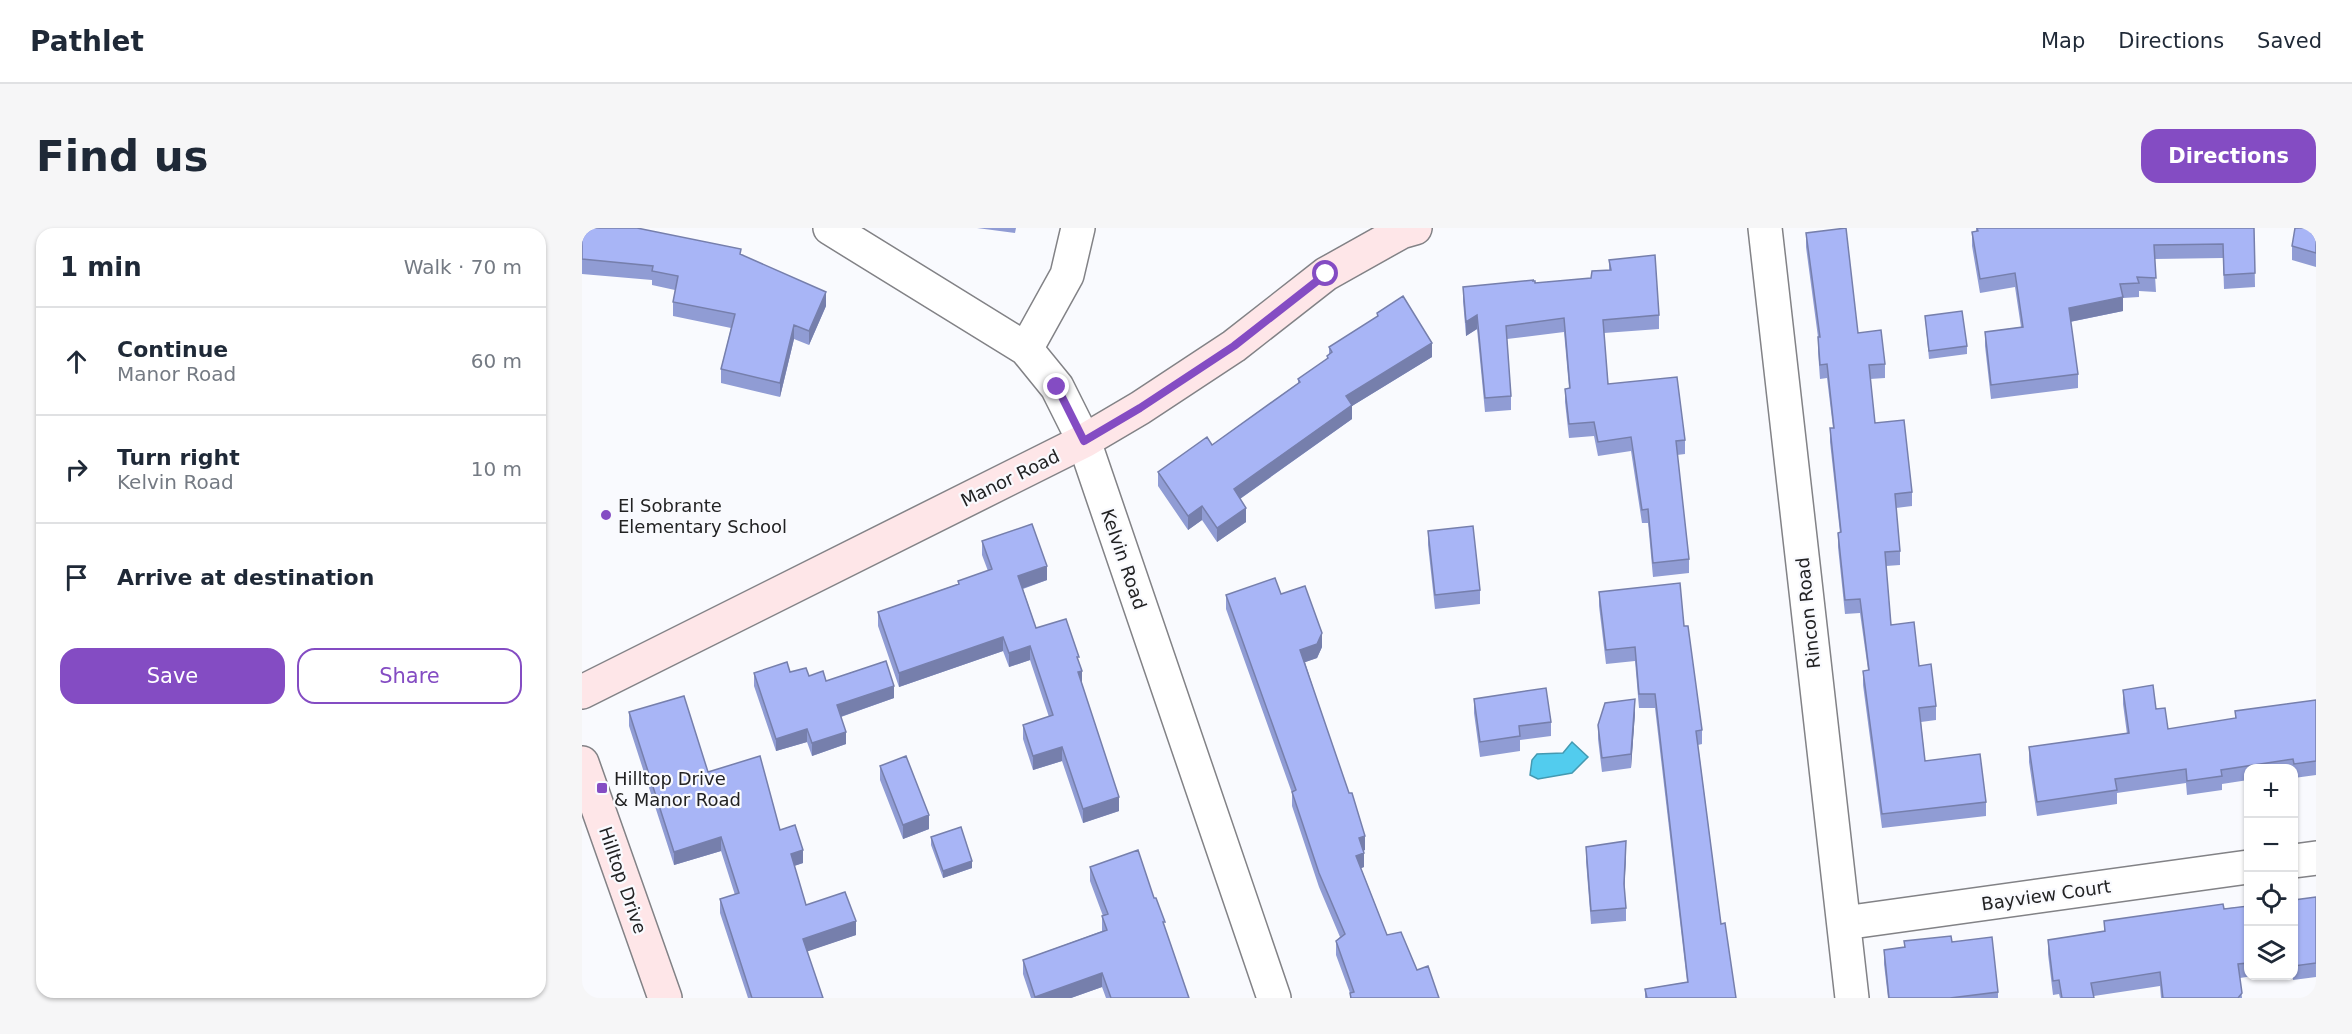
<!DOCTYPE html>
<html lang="en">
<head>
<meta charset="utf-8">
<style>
  :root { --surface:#fff; --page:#f6f6f7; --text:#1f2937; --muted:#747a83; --line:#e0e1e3; --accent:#844cc3 }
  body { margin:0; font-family:"DejaVu Sans",sans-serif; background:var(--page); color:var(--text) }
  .controls { position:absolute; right:18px; bottom:18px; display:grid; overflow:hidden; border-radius:12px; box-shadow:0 2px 4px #0004 }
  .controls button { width:54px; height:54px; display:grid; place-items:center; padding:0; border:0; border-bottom:2px solid var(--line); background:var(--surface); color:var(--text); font:30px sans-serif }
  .stop { position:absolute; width:18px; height:18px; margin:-14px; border:4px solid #844cc3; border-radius:50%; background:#fff }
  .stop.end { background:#844cc3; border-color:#fff; box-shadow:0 2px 6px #0008 }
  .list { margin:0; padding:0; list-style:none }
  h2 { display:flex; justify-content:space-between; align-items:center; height:78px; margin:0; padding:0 24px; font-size:26px }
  h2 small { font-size:20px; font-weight:400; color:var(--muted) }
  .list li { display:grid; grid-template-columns:39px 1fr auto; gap:18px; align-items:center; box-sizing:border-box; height:108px; padding:0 24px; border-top:2px solid var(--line) }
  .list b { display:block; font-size:22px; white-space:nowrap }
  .list p { margin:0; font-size:20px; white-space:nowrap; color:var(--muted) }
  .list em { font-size:20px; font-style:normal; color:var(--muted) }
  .actions { display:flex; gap:12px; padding:18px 24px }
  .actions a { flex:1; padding:14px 0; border:2px solid var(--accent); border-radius:18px; text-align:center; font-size:21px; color:var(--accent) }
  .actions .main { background:var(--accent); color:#fff }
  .icon { flex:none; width:33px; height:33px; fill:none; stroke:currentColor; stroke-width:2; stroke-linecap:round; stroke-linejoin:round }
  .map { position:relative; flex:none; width:1734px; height:770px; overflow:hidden; border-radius:18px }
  header { display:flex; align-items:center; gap:36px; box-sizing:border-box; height:84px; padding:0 30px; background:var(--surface); border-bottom:2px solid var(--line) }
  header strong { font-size:28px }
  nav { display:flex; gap:33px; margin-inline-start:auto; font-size:21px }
  .intro { display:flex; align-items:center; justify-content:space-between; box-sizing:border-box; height:144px; padding:0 36px }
  h1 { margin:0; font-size:42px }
  .button { padding:15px 27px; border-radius:18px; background:var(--accent); color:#fff; font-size:21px; font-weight:700 }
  main { display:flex; gap:36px; padding:0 36px }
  aside { flex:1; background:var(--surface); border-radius:18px; box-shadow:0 2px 4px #0004 }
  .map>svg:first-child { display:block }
  .water { fill:#52ccee; stroke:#4499b1; stroke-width:1.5 }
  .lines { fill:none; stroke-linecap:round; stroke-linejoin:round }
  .street-casing { stroke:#828286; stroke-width:36 }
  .secondary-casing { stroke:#828286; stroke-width:36 }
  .street { stroke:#fff; stroke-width:33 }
  .secondary { stroke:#fee6e8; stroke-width:33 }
  .wall { fill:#909cd4 }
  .shaded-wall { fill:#767fac }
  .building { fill:#a8b5f6; stroke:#767fac; stroke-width:1.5 }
  .route { stroke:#844cc3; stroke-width:8 }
  .poi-dot { fill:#844cc3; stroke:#f9fafe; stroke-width:2 }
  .labels { text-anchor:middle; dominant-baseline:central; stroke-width:4.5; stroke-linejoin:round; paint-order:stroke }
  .street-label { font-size:18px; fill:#222223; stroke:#f9fafe }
  .poi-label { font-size:18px; fill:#222223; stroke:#f9fafe; text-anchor:start }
</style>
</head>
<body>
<header>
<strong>Pathlet</strong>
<nav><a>Map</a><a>Directions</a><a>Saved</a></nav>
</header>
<div class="intro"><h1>Find us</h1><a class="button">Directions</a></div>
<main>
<aside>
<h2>1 min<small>Walk · 70 m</small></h2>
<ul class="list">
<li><svg class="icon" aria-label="ahead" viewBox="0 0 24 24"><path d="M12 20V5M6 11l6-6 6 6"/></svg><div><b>Continue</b><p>Manor Road</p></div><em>60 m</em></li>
<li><svg class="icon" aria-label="right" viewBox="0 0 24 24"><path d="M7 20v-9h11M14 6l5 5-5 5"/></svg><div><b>Turn right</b><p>Kelvin Road</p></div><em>10 m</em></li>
<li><svg class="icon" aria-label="arrive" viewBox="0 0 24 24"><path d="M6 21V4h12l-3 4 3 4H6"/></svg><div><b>Arrive at destination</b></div></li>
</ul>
<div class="actions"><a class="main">Save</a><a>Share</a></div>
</aside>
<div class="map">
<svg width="1734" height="770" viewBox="0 0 1734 770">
  <rect width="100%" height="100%" fill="#f9fafe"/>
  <path class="water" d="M 990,514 L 1006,529 L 990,545 L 956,551 L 948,547 L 950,532 L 955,526 L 981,525 Z"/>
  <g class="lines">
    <defs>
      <path id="street" d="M 248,0 L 444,121 L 475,159 L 502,213 L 692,770
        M 1183,0 L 1270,770
        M 444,121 L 485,47 L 496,0
        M 1712,633 L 1734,630
        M 1262,695 L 1666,639"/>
      <path id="secondary" d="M 0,464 L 502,213 L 558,180 L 652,118 L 744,46 L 819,4 L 833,0
        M 0,535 L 83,770"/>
    </defs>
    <use href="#street" class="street-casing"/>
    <use href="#secondary" class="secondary-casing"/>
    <use href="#street" class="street"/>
    <use href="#secondary" class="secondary"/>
  </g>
  <path class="wall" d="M 0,0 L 159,27 L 244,78 L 227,117 L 212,111 L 198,169 L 139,155 L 139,141 L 149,100 L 91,88 L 91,74 L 93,62 L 70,57 L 70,52 L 0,46 Z
    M 395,0 L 434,0 L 433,5 Z
    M 1394,0 L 1672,0 L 1673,59 L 1642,61 L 1641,30 L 1572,31 L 1574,64 L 1557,63 L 1557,69 L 1541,70 L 1541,83 L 1488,94 L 1496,146 L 1496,160 L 1409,171 L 1403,118 L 1403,104 L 1439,99 L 1433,59 L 1398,65 L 1390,18 L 1390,4 L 1394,3 Z
    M 1734,0 L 1734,39 L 1710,32 L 1710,18 Z
    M 1224,5 L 1276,105 L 1303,136 L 1303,150 L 1288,151 L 1293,195 L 1330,264 L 1330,278 L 1314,280 L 1318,323 L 1318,337 L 1304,338 L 1309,397 L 1337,438 L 1354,478 L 1354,492 L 1339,494 L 1343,533 L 1404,574 L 1404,588 L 1300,600 L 1281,457 L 1281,443 L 1286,442 L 1278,385 L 1263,386 L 1256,319 L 1256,305 L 1258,305 L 1248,214 L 1248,200 L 1251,200 L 1245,150 L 1238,151 L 1236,123 L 1236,109 L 1224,19 Z
    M 1027,32 L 1077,87 L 1077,101 L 1022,105 L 1026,156 L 1103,212 L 1103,226 L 1095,227 L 1107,331 L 1107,345 L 1071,349 L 1066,295 L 1060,295 L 1049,223 L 1016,228 L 1012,208 L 987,210 L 983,174 L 983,161 L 987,160 L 982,104 L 925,111 L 929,168 L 929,182 L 903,184 L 895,101 L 884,108 L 881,73 L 881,59 L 953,55 L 1009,50 L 1027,42 Z
    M 795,85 L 850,129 L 770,178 L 770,191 L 658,271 L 664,294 L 635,314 L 620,292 L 606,302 L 576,258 L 576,244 L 630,217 L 716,155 L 716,151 L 745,131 L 745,128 L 747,127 L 747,119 L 795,89 Z
    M 1343,88 L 1385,118 L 1385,126 L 1347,131 Z
    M 846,303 L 898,362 L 898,376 L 853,381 L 846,317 Z
    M 400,313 L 465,352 L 441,361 L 454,400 L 497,434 L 500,456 L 537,583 L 501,595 L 480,533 L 451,542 L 441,511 L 441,497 L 467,489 L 448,432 L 427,439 L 421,423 L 317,459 L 296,398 L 296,384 L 376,356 L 376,353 L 406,343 L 400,327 Z
    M 1017,364 L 1102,398 L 1120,502 L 1120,516 L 1116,517 L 1139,696 L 1154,770 L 1063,770 L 1063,761 L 1105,754 L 1073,480 L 1057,480 L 1053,433 L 1024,436 L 1017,378 Z
    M 699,366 L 740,419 L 735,430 L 723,434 L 783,622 L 781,623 L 782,639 L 779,640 L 805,707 L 835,742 L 857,770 L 768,770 L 768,765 L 754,727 L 754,713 L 758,709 L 737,659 L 710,578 L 710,565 L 644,381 L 644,367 Z
    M 172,445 L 227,448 L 312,470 L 259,489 L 264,516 L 230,528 L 225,514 L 194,523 L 172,458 Z
    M 1541,462 L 1574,481 L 1586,501 L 1653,491 L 1653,483 L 1734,472 L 1734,547 L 1712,550 L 1712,540 L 1666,540 L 1666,552 L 1640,556 L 1640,562 L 1605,567 L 1604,555 L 1535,565 L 1535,576 L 1455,588 L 1447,534 L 1447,519 L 1545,506 L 1541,476 Z
    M 892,471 L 969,494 L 969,508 L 938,512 L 938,523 L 898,529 L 892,485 Z
    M 47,484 L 126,544 L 198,602 L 221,635 L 212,638 L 224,677 L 274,707 L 225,723 L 241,770 L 166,770 L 138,685 L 138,671 L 153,667 L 139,623 L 92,637 L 47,498 Z
    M 1053,485 L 1049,540 L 1020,544 L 1016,511 L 1016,497 Z
    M 298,538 L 347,601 L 321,611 L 298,552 Z
    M 349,609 L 390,640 L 361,650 L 349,617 Z
    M 1004,619 L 1044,627 L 1042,661 L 1044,680 L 1044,693 L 1009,696 L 1004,633 Z
    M 508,639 L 583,700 L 607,770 L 524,770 L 520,759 L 489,770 L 449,770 L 441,746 L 441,732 L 520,703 L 520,688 L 521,688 L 508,653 Z
    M 1734,669 L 1734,749 L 1711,752 L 1710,747 L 1712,747 L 1712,672 Z
    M 1666,678 L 1666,747 L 1677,747 L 1658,750 L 1660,770 L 1579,770 L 1578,758 L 1512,768 L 1512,770 L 1478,770 L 1477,766 L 1471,767 L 1466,726 L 1466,712 L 1522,703 L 1522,693 Z
    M 1322,713 L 1370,714 L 1416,764 L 1416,770 L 1306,770 L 1302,736 L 1302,722 L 1322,719 Z"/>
  <path class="shaded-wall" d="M 244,64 L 244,78 L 227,117 L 227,103 Z
    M 1541,69 L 1541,83 L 1487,94 L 1487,80 Z
    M 895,87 L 895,101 L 884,108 L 884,94 Z
    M 212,97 L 212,111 L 198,169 L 198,155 Z
    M 850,115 L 850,129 L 770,178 L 770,191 L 652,275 L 652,261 L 764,168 Z
    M 620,278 L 620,292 L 606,302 L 606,288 Z
    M 664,280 L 664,294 L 635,314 L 635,300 Z
    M 465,338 L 465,352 L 436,362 L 436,348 Z
    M 740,405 L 740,419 L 735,430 L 718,436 L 718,422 Z
    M 421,409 L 421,423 L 317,459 L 317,445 Z
    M 448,418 L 448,432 L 427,439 L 427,425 Z
    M 500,443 L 500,457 L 496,444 Z
    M 312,458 L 312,470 L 255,490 L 255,477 Z
    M 1053,471 L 1053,485 L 1049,540 L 1049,526 Z
    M 225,501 L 225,514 L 194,523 L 194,511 Z
    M 264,504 L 264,516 L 230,528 L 230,515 Z
    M 480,519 L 480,533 L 451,542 L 451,528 Z
    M 537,569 L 537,583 L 501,595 L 501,581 Z
    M 347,587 L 347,601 L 321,611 L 321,597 Z
    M 783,608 L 783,622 L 777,624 L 777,610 Z
    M 139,609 L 139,623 L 92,637 L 92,624 Z
    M 1044,613 L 1044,627 L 1042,669 L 1042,656 Z
    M 221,622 L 221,635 L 209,639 L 209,626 Z
    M 782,625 L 782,639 L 774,642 L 774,628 Z
    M 390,633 L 390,640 L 361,650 L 361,643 Z
    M 274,693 L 274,707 L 221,725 L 221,711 Z
    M 520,745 L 520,759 L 489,770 L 453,770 L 453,769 Z"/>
  <path class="building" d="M 0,0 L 55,0 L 159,21 L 158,26 L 244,64 L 227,103 L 212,97 L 198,155 L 139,141 L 153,86 L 91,74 L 96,48 L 70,43 L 71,38 L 0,31 Z
    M 1264,0 L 1276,105 L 1299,102 L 1303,136 L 1287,137 L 1293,195 L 1322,192 L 1330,264 L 1313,266 L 1318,323 L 1303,324 L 1309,397 L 1332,394 L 1337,438 L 1349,436 L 1354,478 L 1337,480 L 1343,533 L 1398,526 L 1404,574 L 1300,586 L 1281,443 L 1287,442 L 1278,371 L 1263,372 L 1256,305 L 1259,304 L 1248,200 L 1252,200 L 1245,136 L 1238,137 L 1236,109 L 1238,109 L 1224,5 Z
    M 1395,0 L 1672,0 L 1673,45 L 1642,47 L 1641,16 L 1572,17 L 1574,50 L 1555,49 L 1557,55 L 1538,56 L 1541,69 L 1487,80 L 1496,146 L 1409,157 L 1403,104 L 1441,99 L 1433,45 L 1398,51 L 1390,4 L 1396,3 Z
    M 1713,0 L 1734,0 L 1734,25 L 1710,18 Z
    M 1073,27 L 1077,87 L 1021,92 L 1026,156 L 1095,149 L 1103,212 L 1094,213 L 1107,331 L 1071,335 L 1066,281 L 1060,282 L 1049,209 L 1016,214 L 1012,194 L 987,196 L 983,161 L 988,160 L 982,90 L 924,98 L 929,168 L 903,170 L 895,87 L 884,94 L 881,59 L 952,52 L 950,53 L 953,53 L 953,55 L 1009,50 L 1010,43 L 1029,42 L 1027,32 Z
    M 821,68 L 850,115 L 764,168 L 770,177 L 652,261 L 664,280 L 635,300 L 620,278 L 606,288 L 576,244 L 625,209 L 630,217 L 718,154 L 716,151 L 746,130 L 745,128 L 750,124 L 747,119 L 796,88 L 795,85 Z
    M 1380,83 L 1385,118 L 1347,123 L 1343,88 Z
    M 450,296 L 465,338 L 436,348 L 454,400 L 484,391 L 497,429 L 495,429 L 500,443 L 496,444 L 537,569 L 501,581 L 480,519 L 451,528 L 441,497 L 471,487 L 448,418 L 427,425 L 421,409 L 317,445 L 296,384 L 377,356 L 376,353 L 410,341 L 400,313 Z
    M 891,298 L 898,362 L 853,367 L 846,303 Z
    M 693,350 L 699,366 L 723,358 L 740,405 L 735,416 L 718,422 L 767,565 L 770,565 L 783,608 L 777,610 L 782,625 L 774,628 L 805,707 L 819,704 L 835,742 L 846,738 L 857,770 L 769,770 L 768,765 L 772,764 L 754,713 L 763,706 L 737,645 L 710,564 L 714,562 L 644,367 Z
    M 1098,355 L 1102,398 L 1106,398 L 1120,502 L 1114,503 L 1139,696 L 1143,695 L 1154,770 L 1065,770 L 1063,761 L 1106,754 L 1073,466 L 1057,466 L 1053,419 L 1024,422 L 1017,364 Z
    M 304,433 L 312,458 L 255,477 L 264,504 L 230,515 L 225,501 L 194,511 L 172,445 L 205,434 L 208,444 L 224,440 L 227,448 L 241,443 L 244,453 Z
    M 1571,457 L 1574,481 L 1583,480 L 1586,501 L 1654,490 L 1653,483 L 1734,472 L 1734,533 L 1712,536 L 1711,531 L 1639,542 L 1640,548 L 1605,553 L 1604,541 L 1533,551 L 1535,562 L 1455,574 L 1447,519 L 1547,505 L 1541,462 Z
    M 964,460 L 969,494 L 937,498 L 938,508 L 898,514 L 892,471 Z
    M 102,468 L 126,544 L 178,528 L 198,602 L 213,597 L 221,622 L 209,626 L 224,677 L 263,664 L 274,693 L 221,711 L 241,770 L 170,770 L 138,671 L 157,665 L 139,609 L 92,624 L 47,484 Z
    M 1053,471 L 1049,526 L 1020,530 L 1016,497 L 1023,475 Z
    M 324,528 L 347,587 L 321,597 L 298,538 Z
    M 379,599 L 390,633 L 361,643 L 349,609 Z
    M 1044,613 L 1042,656 L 1044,680 L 1009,683 L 1004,619 Z
    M 556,622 L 572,670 L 574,670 L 583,694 L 581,694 L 607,770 L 529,770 L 520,745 L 453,769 L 441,732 L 525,702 L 520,688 L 526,686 L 508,639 Z
    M 1734,669 L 1734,735 L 1712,738 L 1712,672 Z
    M 1641,676 L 1642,681 L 1666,678 L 1666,735 L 1656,736 L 1660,765 L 1656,770 L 1581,770 L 1578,744 L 1509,755 L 1512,770 L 1480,770 L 1477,752 L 1471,753 L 1466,712 L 1523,703 L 1522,693 Z
    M 1369,708 L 1370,714 L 1410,709 L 1416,764 L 1368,770 L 1307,770 L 1302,722 L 1323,719 L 1322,713 Z"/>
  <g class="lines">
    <path class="route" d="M 475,159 L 502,213 L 558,180 L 652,118 L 744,46"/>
  </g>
  <g class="poi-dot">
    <circle cx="24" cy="287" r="6"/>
    <rect x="14" y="554" width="12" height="12" rx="3"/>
  </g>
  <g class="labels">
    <g class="street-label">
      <text transform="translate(428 250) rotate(-26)">Manor Road</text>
      <text transform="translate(542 331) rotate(71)">Kelvin Road</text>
      <text transform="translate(1226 385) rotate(-96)">Rincon Road</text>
      <text transform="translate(41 652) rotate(71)">Hilltop Drive</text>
      <text transform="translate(1464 667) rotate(-8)">Bayview Court</text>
    </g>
    <g class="poi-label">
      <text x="36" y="277">El Sobrante<tspan x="36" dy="21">Elementary School</tspan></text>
      <text x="32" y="550">Hilltop Drive<tspan x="32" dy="21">&amp; Manor Road</tspan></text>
    </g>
  </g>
</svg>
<div class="controls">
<button>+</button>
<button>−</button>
<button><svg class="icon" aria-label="locate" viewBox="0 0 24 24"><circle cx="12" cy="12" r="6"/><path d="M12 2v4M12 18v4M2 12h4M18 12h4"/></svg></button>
<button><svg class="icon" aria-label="layers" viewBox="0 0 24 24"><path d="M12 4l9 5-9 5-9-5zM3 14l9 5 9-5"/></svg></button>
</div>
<div class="stop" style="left:744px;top:46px"></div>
<div class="stop end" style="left:475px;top:159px"></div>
</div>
</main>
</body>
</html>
